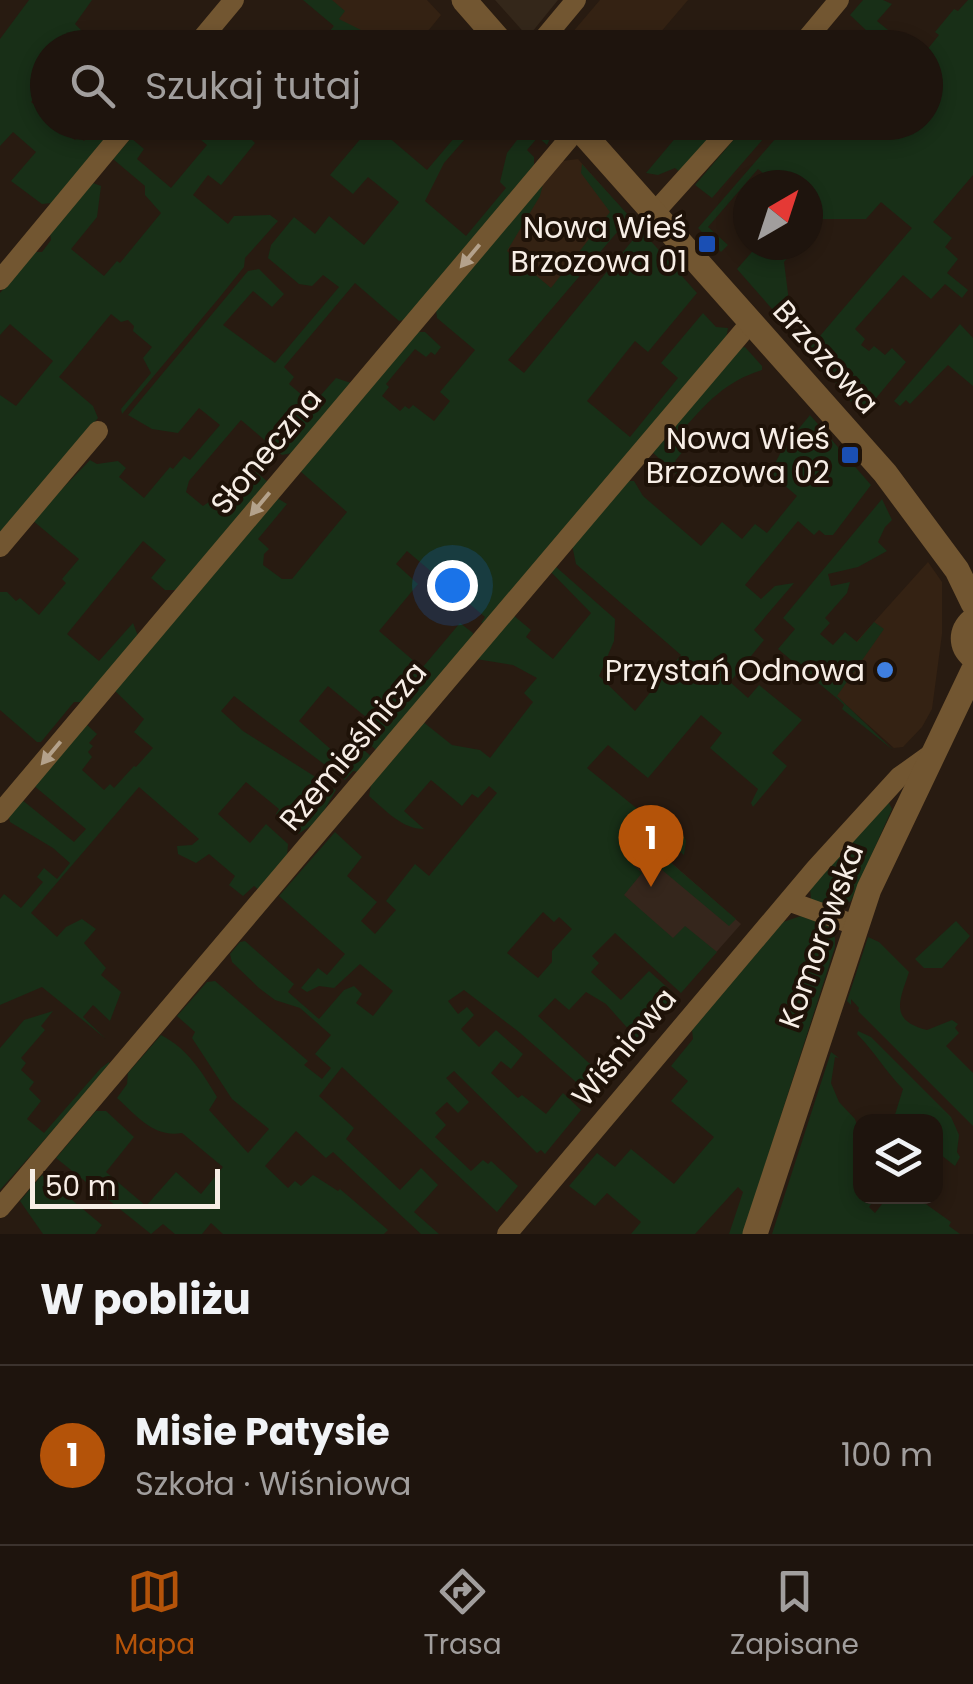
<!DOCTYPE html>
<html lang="pl">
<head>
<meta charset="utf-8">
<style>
  :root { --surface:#1e140d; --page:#261d16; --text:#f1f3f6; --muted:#a19e9d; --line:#3c332e; --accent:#b45309 }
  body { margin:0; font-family:Poppins,sans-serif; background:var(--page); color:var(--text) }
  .controls { position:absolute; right:30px; bottom:30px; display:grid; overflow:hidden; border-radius:20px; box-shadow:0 5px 15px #0003 }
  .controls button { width:90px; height:90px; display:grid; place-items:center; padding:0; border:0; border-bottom:2px solid var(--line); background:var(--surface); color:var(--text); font:50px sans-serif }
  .compass { position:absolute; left:733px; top:170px; width:90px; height:90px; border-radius:50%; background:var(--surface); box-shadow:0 5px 15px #0003; rotate:39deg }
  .scale { position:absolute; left:30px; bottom:25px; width:190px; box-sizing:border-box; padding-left:10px; border:5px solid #f7eee6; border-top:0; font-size:28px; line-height:35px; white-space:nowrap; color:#f7eee6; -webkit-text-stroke:8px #1e1208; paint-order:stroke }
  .you { position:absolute; left:452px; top:585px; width:35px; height:35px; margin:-25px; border:8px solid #fff; border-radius:50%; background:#1a73e8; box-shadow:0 0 0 15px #1a73e833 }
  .badge { display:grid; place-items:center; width:65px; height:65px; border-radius:50%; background:var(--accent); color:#fff; font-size:32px; font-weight:700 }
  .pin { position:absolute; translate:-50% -82px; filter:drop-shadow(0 2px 5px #0008) }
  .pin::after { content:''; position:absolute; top:52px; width:35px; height:30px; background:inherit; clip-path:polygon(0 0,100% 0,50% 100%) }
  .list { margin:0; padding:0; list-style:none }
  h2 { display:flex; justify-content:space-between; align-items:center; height:130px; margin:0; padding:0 40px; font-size:42px }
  h2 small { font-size:32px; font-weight:400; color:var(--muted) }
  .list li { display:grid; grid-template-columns:65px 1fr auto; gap:30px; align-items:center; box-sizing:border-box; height:180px; padding:0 40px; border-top:2px solid var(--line) }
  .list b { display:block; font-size:38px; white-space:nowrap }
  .list p { margin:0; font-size:32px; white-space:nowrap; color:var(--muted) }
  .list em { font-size:32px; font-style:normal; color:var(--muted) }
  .icon { flex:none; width:55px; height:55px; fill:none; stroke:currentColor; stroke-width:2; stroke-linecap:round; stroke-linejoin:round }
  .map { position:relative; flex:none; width:973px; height:1234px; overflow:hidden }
  .search { position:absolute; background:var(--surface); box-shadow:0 5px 15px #0003; left:30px; right:30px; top:30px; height:110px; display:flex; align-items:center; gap:25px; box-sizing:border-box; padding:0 35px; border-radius:55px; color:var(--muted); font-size:38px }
  .sheet { height:310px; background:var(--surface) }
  nav { display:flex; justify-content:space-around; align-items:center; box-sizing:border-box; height:140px; border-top:2px solid var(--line); background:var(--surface); font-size:28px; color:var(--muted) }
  nav a { display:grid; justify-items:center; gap:5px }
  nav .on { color:var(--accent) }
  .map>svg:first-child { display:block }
  .built { fill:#342213 }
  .industrial { fill:#34271a }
  .education { fill:#35261c }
  .green { fill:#182f17; fill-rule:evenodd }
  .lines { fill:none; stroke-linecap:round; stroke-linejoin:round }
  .minor { stroke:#725631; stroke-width:20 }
  .tertiary { stroke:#725631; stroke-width:25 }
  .oneway { fill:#b4a28c }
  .transit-dot { fill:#1a4fb4; stroke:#1e1208; stroke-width:4 }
  .shop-dot { fill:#3f7fe0; stroke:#1e1208; stroke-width:4 }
  .labels { text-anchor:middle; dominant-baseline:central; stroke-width:8; stroke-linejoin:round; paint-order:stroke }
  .poi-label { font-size:30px; fill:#f7eee6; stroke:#1e1208; text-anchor:end }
  .street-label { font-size:30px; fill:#f7eee6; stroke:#1e1208 }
</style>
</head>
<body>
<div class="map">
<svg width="973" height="1234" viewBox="0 0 973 1234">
  <rect width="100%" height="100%" fill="#281b11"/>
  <path class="built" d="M 317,0 L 427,0 L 441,15 L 415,47 L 358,47 L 333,26 L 339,18 Z
    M 600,0 L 688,0 L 648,47 L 560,47 Z
    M 578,159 L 624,211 L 555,292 L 494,241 L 562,161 Z
    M 928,562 L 942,582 L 942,634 L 932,709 L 922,727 L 903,747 L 894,748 L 827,688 L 857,641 Z"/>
  <path class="industrial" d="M 495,0 L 558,0 L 528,37 Z"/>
  <path class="education" d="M 577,780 L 741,924 L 697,974 L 537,827 Z"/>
  <path class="green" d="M 29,0 L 92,0 L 75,24 L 82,31 L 102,33 L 118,47 L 48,48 L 47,85 L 31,102 L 46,115 L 48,122 L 75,140 L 79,137 L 84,141 L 99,123 L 110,133 L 52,203 L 42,204 L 11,181 L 36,152 L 13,132 L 0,146 L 0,39 Z
    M 303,0 L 332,0 L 345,11 L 339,19 L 363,31 L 350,47 L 326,47 L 321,42 L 334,26 Z
    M 863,0 L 883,0 L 892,4 L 877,21 L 909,47 L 854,47 L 868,32 L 850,15 Z
    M 968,0 L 973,0 L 973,175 L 933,222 L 952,238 L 945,247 L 958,259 L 947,273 L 968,290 L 962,298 L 945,284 L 931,299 L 903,275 L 855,329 L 865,339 L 861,345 L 869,351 L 874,346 L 885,355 L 892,348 L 906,362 L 862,415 L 808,350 L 912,228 L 881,202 L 866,219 L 813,219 L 808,224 L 808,185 L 777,185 L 758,169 L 708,227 L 728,245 L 721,252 L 698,228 L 789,123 L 926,122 L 926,51 L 939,35 L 935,32 L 954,9 L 958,11 Z
    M 181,123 L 229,123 L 233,126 L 236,123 L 247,123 L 259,132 L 252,140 L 255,143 L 221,185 L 208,175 L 193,195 L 228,224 L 234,216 L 270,215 L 278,221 L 245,258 L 244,267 L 219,298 L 122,414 L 121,409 L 151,373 L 143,358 L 152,347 L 133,331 L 134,326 L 128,320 L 121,322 L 111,314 L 59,377 L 93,406 L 98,418 L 0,536 L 0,395 L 16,406 L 53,361 L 10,324 L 0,335 L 0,293 L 35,252 L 42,252 L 51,240 L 50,233 L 93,183 L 101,186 L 97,217 L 71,249 L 104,276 L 117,261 L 120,263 L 161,213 L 145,195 L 145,186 L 113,159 L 131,138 L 144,149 L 137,159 L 171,188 L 207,145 Z
    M 454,123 L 479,123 L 444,163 L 425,201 L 466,236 L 506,188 L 500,182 L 507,153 L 530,123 L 544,123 L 553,132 L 547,145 L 538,137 L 527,150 L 534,157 L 534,165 L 404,320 L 399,321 L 355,283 L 284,367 L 294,377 L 289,384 L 302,395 L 309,387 L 320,396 L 336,378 L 351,383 L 292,453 L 282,455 L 241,420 L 189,481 L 186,492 L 203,506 L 218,496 L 227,502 L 256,472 L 268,482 L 177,590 L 165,590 L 151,578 L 166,560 L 143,541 L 67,634 L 99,661 L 133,623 L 138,636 L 82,702 L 74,702 L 41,742 L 37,742 L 0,710 L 0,592 L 7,592 L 16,601 L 20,598 L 39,615 L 66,583 L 62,579 L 79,559 L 32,520 L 90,460 L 97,464 L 118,461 L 126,468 L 119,477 L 144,498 L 170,467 L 173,469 L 184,456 L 190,460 L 220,425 L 199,408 L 178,433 L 152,429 L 128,415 L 248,271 L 259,269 L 284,294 L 272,307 L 253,291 L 223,325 L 275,363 L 339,287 L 323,275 L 312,286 L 299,284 L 268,258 L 271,245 L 294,217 L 315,234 L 329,216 L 364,245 L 399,202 L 368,177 L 353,194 L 330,175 L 373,124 L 427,170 L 461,130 Z
    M 688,123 L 723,123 L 681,173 L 675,168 L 658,175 L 646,173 Z
    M 748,123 L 777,123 L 712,198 L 695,185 Z
    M 582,164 L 630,217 L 508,360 L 524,373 L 641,230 L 697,293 L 648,352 L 635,341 L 587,401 L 630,437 L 678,378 L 661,363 L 703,313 L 716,327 L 728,328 L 726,339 L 489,622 L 481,623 L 485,617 L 407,551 L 396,564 L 418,584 L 379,631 L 422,668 L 460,623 L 473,633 L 472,642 L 376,750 L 361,736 L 372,722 L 328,686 L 299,721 L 336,754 L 345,743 L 350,747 L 354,742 L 371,756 L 358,772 L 353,771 L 345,780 L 234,696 L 221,711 L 243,731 L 336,790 L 318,821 L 298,834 L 276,814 L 279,809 L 246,782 L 218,814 L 250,843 L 266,824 L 288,844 L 287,856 L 259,890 L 254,886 L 243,896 L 229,885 L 235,876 L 209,854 L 196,863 L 178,854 L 177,846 L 192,845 L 199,839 L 139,787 L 31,913 L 57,937 L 66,927 L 82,919 L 96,929 L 84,943 L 106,968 L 101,975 L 121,992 L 110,1021 L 93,1005 L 83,1017 L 106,1039 L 42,987 L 0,1005 L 0,899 L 4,894 L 21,908 L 43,882 L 37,877 L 44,868 L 57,879 L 70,863 L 53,848 L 10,822 L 8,814 L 21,799 L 74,842 L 86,829 L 33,785 L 86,724 L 97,734 L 89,743 L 93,746 L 88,752 L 92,757 L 82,770 L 104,790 L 110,784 L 114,788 L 134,766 L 136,767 L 153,748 L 134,732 L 144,719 L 114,690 L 277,498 L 287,504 L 258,539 L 269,549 L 264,554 L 263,565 L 282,579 L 292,579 L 347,512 L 300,471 L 417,332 L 425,332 L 441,347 L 435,355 L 431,352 L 426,357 L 415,349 L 386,384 L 389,387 L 382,396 L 400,411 L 405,406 L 409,409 L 413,405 L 434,421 L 450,401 L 440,392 L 475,350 L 437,318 L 436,310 L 543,184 L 540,196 L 507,251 L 551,288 L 610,212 L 581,173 Z
    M 758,245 L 797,248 L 784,262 L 793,333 L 737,269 Z
    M 960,324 L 973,338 L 973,386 L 948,365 L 910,404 L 906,400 L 900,406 L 894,401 Z
    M 745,347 L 762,366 L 762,370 C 726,381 706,403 682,431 L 688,445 L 675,461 L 694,479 L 689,486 L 650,450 L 734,349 Z
    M 810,415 L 871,485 L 833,535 L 825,535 L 819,530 L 814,535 L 798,521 L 745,585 L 761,599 L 775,586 L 794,583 L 754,630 L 764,640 L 730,682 L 748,698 L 759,685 L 802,720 L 772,753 L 787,766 L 753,807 L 751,803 L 758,789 L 710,748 L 722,733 L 701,715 L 648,778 L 608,745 L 587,768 L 640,811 L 629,825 L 636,832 L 665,826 L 682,832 L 686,841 L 684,855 L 672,845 L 663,856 L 736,919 L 729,926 L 643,854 L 633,865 L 642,873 L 624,895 L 673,938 L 685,926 L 717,952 L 681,993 L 615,933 L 592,956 L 599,963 L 591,972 L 621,1000 L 649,971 L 678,997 L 639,1041 L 606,1004 L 586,992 L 569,1010 L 555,998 L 538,1016 L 589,1063 L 610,1075 L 592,1096 L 519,1032 L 464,990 L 448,1001 L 458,1014 L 467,1007 L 474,1015 L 461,1029 L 479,1047 L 496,1030 L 523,1054 L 511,1069 L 501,1061 L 491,1073 L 518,1098 L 522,1095 L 546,1114 L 563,1093 L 581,1110 L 545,1154 L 541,1150 L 537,1153 L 454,1071 L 446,1078 L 469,1102 L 458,1113 L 447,1102 L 435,1113 L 446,1125 L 435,1137 L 471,1171 L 483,1160 L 488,1164 L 491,1161 L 518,1186 L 497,1212 L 342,1067 L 319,1096 L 354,1128 L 346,1139 L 400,1190 L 421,1168 L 438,1185 L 414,1212 L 439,1234 L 421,1234 L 333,1152 L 326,1158 L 296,1131 L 265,1166 L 288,1188 L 295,1181 L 301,1186 L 313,1175 L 338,1191 L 340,1189 L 388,1230 L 384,1234 L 223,1234 L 211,1223 L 202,1234 L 175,1234 L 163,1224 L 151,1234 L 56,1158 L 96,1111 L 106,1111 L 134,1137 L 106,1172 L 146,1206 L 176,1172 L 201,1194 L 223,1167 L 182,1133 C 154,1138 137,1116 117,1098 L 127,1084 L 128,1073 L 161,1035 C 188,1049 202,1072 217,1097 L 209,1110 L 248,1153 L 269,1129 L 232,1099 L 192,1038 L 195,1032 L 177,1016 L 207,982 L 215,981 L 308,1061 L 304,1065 L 322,1079 L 331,1068 L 315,1054 L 331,1035 L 300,1008 L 275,1000 L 259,988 L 232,962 L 230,954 L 240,942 L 245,941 L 294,984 L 288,992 L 319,1019 L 344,990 L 354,986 L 362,994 L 356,1003 L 373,1016 L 393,991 L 360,964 L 334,988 L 319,986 L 307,992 L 301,988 L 318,968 L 327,975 L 345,954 L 279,896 L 335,832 L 362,857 L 347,876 L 377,902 L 361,921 L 375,934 L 396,910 L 386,901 L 415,864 L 429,876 L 497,793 L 489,786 L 478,798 L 472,794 L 462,806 L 431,780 L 404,811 L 424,829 C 402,829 385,810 369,796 L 371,785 L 420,728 L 422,721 L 452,745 L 480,750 L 490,758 L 533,702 L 524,693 L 537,678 L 513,665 L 476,659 L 513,615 L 531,630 L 526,637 L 553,659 L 591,613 L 550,571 L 555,566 L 615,619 L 614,641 L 599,676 L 635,711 L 681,655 L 576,564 L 572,545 L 624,481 L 634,481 L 643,496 L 701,546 L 722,522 L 742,539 L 755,524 L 767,533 L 797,496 L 770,473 L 783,448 ZM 543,912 L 554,922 L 559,917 L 572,929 L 552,951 L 552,962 L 538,978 L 507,953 Z
    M 882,499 L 892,520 L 885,527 L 878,542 L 887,551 L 858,567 L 828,574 L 831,586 L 850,582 L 847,593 L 825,618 L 830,623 L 820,634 L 833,645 L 845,632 L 857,642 L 874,622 L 884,629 L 837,696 L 893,750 L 842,709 L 844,705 L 840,701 L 778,649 L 795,629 L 783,618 Z
    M 888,801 L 892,809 L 851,901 C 836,911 825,906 811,899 L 810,888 Z
    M 801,916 L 828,926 L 835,938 L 835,947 L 743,1234 L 729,1234 L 743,1192 L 738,1187 L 695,1234 L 631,1234 L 641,1222 L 607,1193 L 595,1206 L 569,1186 L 597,1153 L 615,1167 L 631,1149 L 674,1184 L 714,1137 L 671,1101 L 688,1081 L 671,1066 L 693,1039 L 692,1030 L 783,922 Z
    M 956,921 L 970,936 L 942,968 L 924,968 L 915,959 Z
    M 868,937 L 879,942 L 909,972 C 901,998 887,1020 927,1030 L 952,1020 L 958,1024 L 955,1028 L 959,1033 L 946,1046 L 973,1073 L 973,1126 L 858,1011 L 859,1008 L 851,999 L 851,1005 L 847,1001 Z
    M 53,1011 L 41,1026 L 45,1030 L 21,1058 L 26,1063 L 21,1070 L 34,1082 L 29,1089 L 41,1101 L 27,1119 L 44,1133 L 101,1068 L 109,1062 L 111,1065 L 0,1190 L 0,1048 L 24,1020 Z
    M 858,1031 L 871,1037 L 951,1117 L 959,1135 L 957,1152 L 960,1157 L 955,1166 L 936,1151 L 936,1122 L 893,1121 L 903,1089 C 885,1071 875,1052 857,1034 Z
    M 831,1052 L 839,1058 L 835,1057 L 831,1083 L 839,1102 L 855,1119 L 860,1134 L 860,1196 L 876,1197 L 869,1207 L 875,1213 L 886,1199 L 883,1197 L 916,1197 L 951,1222 L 949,1226 L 960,1234 L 772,1234 Z
    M 42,1175 L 102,1225 L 95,1234 L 43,1234 L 20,1201 Z"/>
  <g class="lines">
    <path class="minor" d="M 194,48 L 234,0
      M 536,48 L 576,0
      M 799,48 L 839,0
      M 654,213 L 736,122
      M 0,280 L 131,122
      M 0,547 L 98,431
      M 0,813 L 578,128
      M 788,901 L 855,925
      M 0,1208 L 751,322
      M 507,1234 L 816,868 L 899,777 L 934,752"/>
    <path class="tertiary" d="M 464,0 L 506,48
      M 573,122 L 885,473 L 957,570 L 973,603
      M 973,620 C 960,631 960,646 973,657
      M 755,1234 L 869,889 L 973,671"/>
  </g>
  <defs><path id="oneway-solid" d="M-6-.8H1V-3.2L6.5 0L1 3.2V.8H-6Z" transform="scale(2.5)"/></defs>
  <g class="oneway">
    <use href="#oneway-solid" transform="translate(470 256) rotate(130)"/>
    <use href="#oneway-solid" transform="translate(260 504) rotate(130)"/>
    <use href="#oneway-solid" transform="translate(51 753) rotate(130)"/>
  </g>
  <g class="transit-dot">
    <rect x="697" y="234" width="20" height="20" rx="5"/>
    <rect x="840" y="445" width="20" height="20" rx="5"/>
  </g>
  <circle class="shop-dot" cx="885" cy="670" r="10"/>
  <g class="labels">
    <g class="poi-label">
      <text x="687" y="227">Nowa Wieś<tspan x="687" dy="34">Brzozowa 01</tspan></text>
      <text x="830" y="438">Nowa Wieś<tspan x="830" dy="34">Brzozowa 02</tspan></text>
      <text x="865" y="670">Przystań Odnowa</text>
    </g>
    <g class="street-label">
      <text transform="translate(826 357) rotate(48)">Brzozowa</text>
      <text transform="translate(266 451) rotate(-50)">Słoneczna</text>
      <text transform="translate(353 746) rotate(-50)">Rzemieślnicza</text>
      <text transform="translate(821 936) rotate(-70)">Komorowska</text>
      <text transform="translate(624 1047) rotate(-50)">Wiśniowa</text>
    </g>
  </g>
</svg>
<div class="controls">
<button><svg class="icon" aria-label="layers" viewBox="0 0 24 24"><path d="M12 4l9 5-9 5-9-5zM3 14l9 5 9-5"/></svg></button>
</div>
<svg class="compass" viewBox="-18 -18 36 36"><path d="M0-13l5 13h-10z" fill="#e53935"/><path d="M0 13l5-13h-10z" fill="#a19e9d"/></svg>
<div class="scale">50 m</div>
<div class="you"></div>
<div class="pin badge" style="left:651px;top:887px">1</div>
<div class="search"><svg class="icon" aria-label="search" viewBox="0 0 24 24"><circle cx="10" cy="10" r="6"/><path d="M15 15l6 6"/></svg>Szukaj tutaj</div>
</div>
<section class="sheet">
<h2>W pobliżu<small></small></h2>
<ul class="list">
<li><span class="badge">1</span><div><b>Misie Patysie</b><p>Szkoła · Wiśniowa</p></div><em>100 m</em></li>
</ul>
</section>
<nav>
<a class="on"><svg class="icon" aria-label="map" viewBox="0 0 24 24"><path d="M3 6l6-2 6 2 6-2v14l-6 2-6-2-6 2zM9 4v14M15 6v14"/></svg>Mapa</a>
<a><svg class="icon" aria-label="directions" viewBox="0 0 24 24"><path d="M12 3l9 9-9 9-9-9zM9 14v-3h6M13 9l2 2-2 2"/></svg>Trasa</a>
<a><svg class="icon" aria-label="saved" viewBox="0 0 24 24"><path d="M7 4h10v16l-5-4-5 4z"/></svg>Zapisane</a>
</nav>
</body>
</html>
